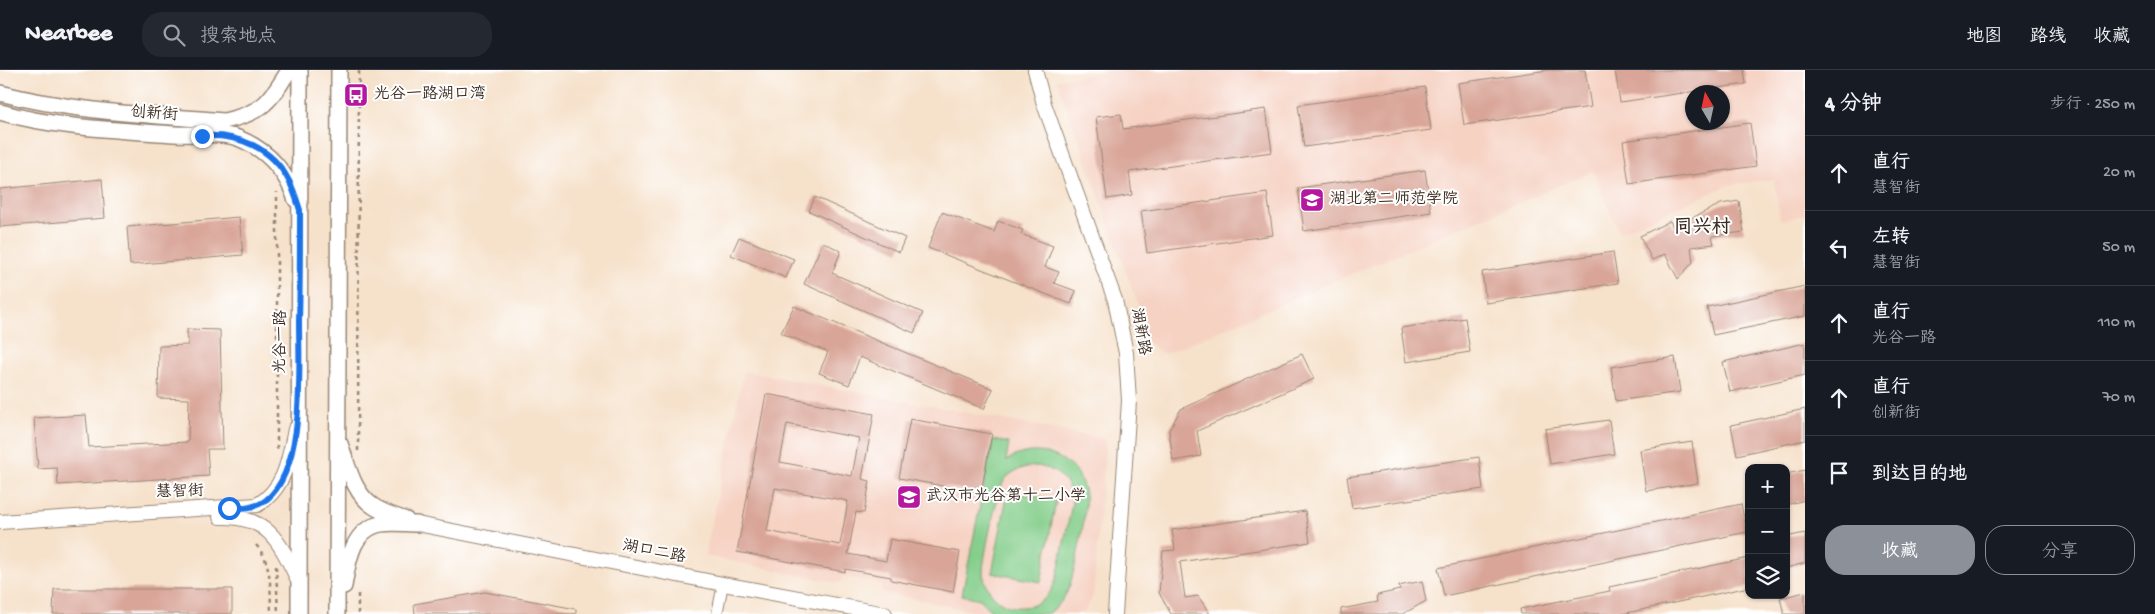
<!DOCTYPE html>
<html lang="zh">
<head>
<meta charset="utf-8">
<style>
  :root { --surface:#171b24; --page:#242831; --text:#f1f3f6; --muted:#9ea1a6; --line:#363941; --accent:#8c9099 }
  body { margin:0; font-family:"Gochi Hand","LXGW WenKai TC",sans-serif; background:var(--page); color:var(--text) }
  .controls { position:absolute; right:15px; bottom:15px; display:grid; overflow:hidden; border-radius:10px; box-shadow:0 1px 4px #0004 }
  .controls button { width:45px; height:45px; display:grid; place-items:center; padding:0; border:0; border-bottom:1px solid var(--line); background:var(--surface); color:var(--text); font:25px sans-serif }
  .compass { position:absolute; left:1685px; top:15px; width:45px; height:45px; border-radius:50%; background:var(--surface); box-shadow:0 1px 4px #0004; rotate:351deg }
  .stop { position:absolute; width:15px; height:15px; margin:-11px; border:4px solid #1a73e8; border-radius:50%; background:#fff }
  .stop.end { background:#1a73e8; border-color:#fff; box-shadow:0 1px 5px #0008 }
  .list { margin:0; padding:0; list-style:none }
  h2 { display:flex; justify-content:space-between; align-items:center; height:65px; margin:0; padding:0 20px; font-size:21px }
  h2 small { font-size:16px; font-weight:400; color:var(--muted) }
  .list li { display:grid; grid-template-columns:32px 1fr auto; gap:15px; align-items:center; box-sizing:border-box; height:75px; padding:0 20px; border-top:1px solid var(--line) }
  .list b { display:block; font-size:19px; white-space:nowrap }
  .list p { margin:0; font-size:16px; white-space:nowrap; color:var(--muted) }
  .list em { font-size:16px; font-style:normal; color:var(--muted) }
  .actions { display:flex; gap:10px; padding:15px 20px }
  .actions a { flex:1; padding:11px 0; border:1px solid var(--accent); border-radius:20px; text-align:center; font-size:18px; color:var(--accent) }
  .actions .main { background:var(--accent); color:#fff }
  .icon { flex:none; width:28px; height:28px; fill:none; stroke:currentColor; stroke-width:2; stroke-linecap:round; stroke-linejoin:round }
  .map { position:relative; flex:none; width:1805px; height:544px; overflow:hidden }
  header { display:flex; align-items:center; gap:30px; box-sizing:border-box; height:70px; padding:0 25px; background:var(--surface); border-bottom:1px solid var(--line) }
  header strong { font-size:24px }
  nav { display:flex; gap:28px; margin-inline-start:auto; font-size:18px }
  .search { width:350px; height:45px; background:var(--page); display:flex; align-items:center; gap:12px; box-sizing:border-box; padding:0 18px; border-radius:20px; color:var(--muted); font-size:19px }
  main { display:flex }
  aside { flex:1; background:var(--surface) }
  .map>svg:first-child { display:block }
  .built { fill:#f6d2c3; fill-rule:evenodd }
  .green { fill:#83cd8a; stroke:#5f7c54; fill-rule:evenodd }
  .building { fill:#d9a598; fill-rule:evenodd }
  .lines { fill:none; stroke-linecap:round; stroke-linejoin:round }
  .minor-casing { stroke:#988674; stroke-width:12 }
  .tertiary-casing { stroke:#988674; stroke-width:16 }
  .secondary-casing { stroke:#988674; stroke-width:18 }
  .path { stroke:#988674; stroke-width:2.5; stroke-dasharray:4 4; stroke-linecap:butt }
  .minor { stroke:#fff; stroke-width:10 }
  .tertiary { stroke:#fff; stroke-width:14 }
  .secondary { stroke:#fff; stroke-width:15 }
  .route { stroke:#1a73e8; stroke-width:6 }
  .labels { text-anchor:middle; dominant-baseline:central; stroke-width:4; stroke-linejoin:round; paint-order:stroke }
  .poi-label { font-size:16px; fill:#3b2a1e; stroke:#fff; text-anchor:start }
  .street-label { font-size:16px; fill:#3b2a1e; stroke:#fff }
  .quarter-label { font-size:19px; font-weight:bold; fill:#3b2a1e; stroke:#fff }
</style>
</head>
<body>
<header>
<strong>Nearbee</strong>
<div class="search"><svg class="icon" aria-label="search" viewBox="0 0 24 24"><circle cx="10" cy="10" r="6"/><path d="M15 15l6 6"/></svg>搜索地点</div>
<nav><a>地图</a><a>路线</a><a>收藏</a></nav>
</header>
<main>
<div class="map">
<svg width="1805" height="544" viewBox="0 0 1805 544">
  <rect width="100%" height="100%" fill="#fff"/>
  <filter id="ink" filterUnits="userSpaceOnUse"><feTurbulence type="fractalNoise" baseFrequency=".02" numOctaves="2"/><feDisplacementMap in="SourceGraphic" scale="10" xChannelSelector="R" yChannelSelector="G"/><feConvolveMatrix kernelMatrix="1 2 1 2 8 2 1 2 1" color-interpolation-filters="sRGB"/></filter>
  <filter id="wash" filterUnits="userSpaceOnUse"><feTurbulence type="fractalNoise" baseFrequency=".0096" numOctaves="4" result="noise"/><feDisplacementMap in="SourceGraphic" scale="20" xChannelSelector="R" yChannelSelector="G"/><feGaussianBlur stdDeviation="1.12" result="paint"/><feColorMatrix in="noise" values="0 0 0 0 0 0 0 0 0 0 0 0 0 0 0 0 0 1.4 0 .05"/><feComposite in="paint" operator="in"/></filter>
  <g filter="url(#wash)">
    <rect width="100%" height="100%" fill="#f6e1ca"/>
    <path class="built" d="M 1113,0 L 1805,0 L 1805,145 L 1780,150 L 1774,109 L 1729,115 L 1619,163 L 1593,101 L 1164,284 L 1144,270 L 1138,235 L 1057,10 ZM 1692,22 L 1722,22 L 1722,52 L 1692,52 Z
      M 744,301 L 1106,369 L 1093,525 L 1086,540 L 1082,544 L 986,544 L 882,522 L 881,514 L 843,506 L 839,513 L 705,486 Z"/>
    <path class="green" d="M 993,370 L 1009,373 L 1006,391 C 1036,370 1080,387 1085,425 C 1088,440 1074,508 1067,522 C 1063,530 1055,541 1046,544 C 1036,544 1008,544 997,544 L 990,540 L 980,529 L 962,525 ZM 1037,396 C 1058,399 1071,412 1072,433 C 1069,450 1065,466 1062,482 C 1057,511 1052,540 1014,537 C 1002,536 991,526 986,514 C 984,510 983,504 983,500 C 984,485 998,416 1006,408 C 1015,399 1025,397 1037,396 Z
      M 1008,421 L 1056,430 L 1041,512 L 992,503 Z"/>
    <g id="blocks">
      <path class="building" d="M 1548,0 L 1585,0 L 1591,37 L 1464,55 L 1458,13 Z
        M 1615,0 L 1744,0 L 1746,14 L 1620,32 Z
        M 1425,17 L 1431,60 L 1304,77 L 1298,35 Z
        M 1266,39 L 1272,82 L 1129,102 L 1132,125 L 1107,129 L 1096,47 L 1121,44 L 1123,59 Z
        M 1750,53 L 1756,96 L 1629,114 L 1623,71 Z
        M 1425,100 L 1431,142 L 1304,161 L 1298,118 Z
        M 102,109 L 105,148 L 0,157 L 0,119 Z
        M 1267,123 L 1273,165 L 1147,183 L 1141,141 Z
        M 815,127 L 905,168 L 899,182 L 809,141 Z
        M 1739,131 L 1744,162 L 1712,166 L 1714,174 L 1691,177 L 1693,192 L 1678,209 L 1665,184 L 1652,190 L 1640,166 L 1670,151 L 1673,157 L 1721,134 Z
        M 942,142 L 994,162 L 998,151 L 1023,160 L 1021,164 L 1053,176 L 1045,197 L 1059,202 L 1054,213 L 1076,221 L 1071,234 L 928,178 Z
        M 239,147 L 243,185 L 130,195 L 127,157 Z
        M 739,167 L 794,189 L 786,208 L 731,185 Z
        M 823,172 L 841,181 L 832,203 L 923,243 L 914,263 L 804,214 Z
        M 1613,182 L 1618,213 L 1486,233 L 1482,202 Z
        M 1805,216 L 1805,246 L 1713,265 L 1707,237 Z
        M 794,236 L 993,319 L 984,339 L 860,287 L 849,315 L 819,303 L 828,282 L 781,263 Z
        M 1465,248 L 1470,282 L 1406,292 L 1401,258 Z
        M 187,259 L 220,260 L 223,379 L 207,379 L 209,406 L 58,415 L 57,398 L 38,399 L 34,348 L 86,345 L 89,377 L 188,372 L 189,329 L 158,328 L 159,276 L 188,275 Z
        M 1805,273 L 1805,305 L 1730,322 L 1723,292 Z
        M 1302,284 L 1314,309 L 1197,361 L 1201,386 L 1173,391 L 1169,360 L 1181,339 Z
        M 1675,287 L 1680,322 L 1616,331 L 1611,297 Z
        M 766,324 L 874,344 L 862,409 L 870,411 L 864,443 L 856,442 L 848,484 L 886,491 L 890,469 L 960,482 L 953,522 L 891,510 L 891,507 L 845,499 L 845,502 L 737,482 ZM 787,354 L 859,368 L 852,406 L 780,392 ZM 775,418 L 848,431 L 840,475 L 767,461 Z
        M 1805,339 L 1805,370 L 1737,385 L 1731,355 Z
        M 910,349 L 992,364 L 981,423 L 899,408 Z
        M 1609,350 L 1614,384 L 1550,394 L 1545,359 Z
        M 1692,372 L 1698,413 L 1646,421 L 1640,380 Z
        M 1479,387 L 1483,419 L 1352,438 L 1347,407 Z
        M 1805,400 L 1805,430 L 1786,435 L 1786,404 Z
        M 1741,434 L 1747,462 L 1444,526 L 1438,498 Z
        M 1305,441 L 1310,472 L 1180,492 L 1185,528 L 1198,526 L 1210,544 L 1171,544 L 1159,523 L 1163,481 L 1175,480 L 1172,460 Z
        M 1805,463 L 1805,493 L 1786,498 L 1786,467 Z
        M 1749,488 L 1749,517 L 1622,544 L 1521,544 L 1520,539 L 1610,521 L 1609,517 Z
        M 1422,511 L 1426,531 L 1403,544 L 1341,544 L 1341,539 L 1378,532 L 1377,525 L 1400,520 L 1399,516 Z
        M 54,519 L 232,519 L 232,544 L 53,544 Z
        M 485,522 L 576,539 L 576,544 L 415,544 L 414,534 Z
        M 1805,522 L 1805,544 L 1784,544 L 1780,528 Z"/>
    </g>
  </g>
  <g filter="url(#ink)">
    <use href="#blocks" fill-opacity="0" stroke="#988674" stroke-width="1"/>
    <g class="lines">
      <defs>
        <path id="minor" d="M 717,544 L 723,514"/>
        <path id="tertiary" d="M 1035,0 L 1044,34 L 1115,230 L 1126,283 L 1129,331 L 1115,544
          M 220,447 C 269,445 280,473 299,512
          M 0,452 L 257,435 C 285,419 289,389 295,359
          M 417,454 L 723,514 L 885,544"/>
        <path id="secondary" d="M 0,23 C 74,42 149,45 224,51 C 262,43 270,32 289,0
          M 0,42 C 56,58 116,60 174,64 C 192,65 222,62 238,68 C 268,80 286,101 296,130
          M 340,374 C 348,395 353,423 373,436 C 383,443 395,446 406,450
          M 344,516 C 348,492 352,459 381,454 C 392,452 406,454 417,454
          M 299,544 L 300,0
          M 337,544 L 339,0"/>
      </defs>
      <use href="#minor" class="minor-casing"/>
      <use href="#tertiary" class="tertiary-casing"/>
      <use href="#secondary" class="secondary-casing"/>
      <path class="path" d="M 277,379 L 277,122
        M 358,381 L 359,0
        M 256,475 C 273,493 270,521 271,544
        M 276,496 L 278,544
        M 358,544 L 358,521"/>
      <use href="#minor" class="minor"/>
      <use href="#tertiary" class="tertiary"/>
      <use href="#secondary" class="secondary"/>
    </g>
  </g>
  <g class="lines" filter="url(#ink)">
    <path class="route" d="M 202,66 C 238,64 272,77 289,111 C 294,120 297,131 300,140 C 300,177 300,214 299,251 C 299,299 306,398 266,430 C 255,439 241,438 229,438"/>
  </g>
  <defs>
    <symbol id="bus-square" viewBox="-11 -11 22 22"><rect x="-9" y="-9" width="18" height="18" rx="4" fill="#b5179e" stroke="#fff"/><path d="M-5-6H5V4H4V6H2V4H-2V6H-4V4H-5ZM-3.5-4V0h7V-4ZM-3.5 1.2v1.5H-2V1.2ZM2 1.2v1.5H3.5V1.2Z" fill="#fff"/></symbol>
    <symbol id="university-square" viewBox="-11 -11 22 22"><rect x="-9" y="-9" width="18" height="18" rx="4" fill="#b5179e" stroke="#fff"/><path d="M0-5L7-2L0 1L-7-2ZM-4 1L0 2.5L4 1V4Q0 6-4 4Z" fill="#fff"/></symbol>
    <symbol id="school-square" viewBox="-11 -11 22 22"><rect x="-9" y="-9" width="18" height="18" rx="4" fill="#b5179e" stroke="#fff"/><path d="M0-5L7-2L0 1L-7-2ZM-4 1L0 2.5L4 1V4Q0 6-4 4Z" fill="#fff"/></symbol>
  </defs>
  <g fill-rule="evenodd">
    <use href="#bus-square" x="342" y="11" width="28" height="28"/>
    <use href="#university-square" x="1298" y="116" width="28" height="28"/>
    <use href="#school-square" x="895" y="413" width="28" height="28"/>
  </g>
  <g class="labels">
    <g class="poi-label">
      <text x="374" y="25">光谷一路湖口湾</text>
      <text x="1330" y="130">湖北第二师范学院</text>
      <text x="926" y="427">武汉市光谷第十二小学</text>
    </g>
    <g class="street-label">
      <text transform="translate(154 45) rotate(4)">创新街</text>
      <text transform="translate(1139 262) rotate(80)">湖新路</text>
      <text transform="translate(282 272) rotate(-89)">光谷一路</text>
      <text transform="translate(180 423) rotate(-2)">慧智街</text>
      <text transform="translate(654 483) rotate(11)">湖口二路</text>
    </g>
    <g class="quarter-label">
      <text x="1702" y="158">同兴村</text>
    </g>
  </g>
</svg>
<div class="controls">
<button>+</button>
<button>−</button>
<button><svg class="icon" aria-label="layers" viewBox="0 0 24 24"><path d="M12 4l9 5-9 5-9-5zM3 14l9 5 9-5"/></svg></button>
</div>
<svg class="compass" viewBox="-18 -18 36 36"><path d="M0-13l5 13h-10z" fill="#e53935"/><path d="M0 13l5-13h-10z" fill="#9ea1a6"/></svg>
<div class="stop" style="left:229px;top:438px"></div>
<div class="stop end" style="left:202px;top:66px"></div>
</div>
<aside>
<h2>4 分钟<small>步行 · 250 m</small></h2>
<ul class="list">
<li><svg class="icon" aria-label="ahead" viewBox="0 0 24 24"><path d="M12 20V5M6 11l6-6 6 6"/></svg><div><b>直行</b><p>慧智街</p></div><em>20 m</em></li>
<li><svg class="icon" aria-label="left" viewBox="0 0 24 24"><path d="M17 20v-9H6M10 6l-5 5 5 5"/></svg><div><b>左转</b><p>慧智街</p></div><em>50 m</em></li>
<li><svg class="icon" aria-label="ahead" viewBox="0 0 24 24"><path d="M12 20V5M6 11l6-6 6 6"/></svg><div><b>直行</b><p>光谷一路</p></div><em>110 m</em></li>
<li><svg class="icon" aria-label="ahead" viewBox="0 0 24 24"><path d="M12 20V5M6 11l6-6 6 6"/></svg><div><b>直行</b><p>创新街</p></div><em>70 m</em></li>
<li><svg class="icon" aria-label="arrive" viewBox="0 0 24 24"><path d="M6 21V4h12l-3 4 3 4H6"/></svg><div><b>到达目的地</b></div></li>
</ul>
<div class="actions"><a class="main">收藏</a><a>分享</a></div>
</aside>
</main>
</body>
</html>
